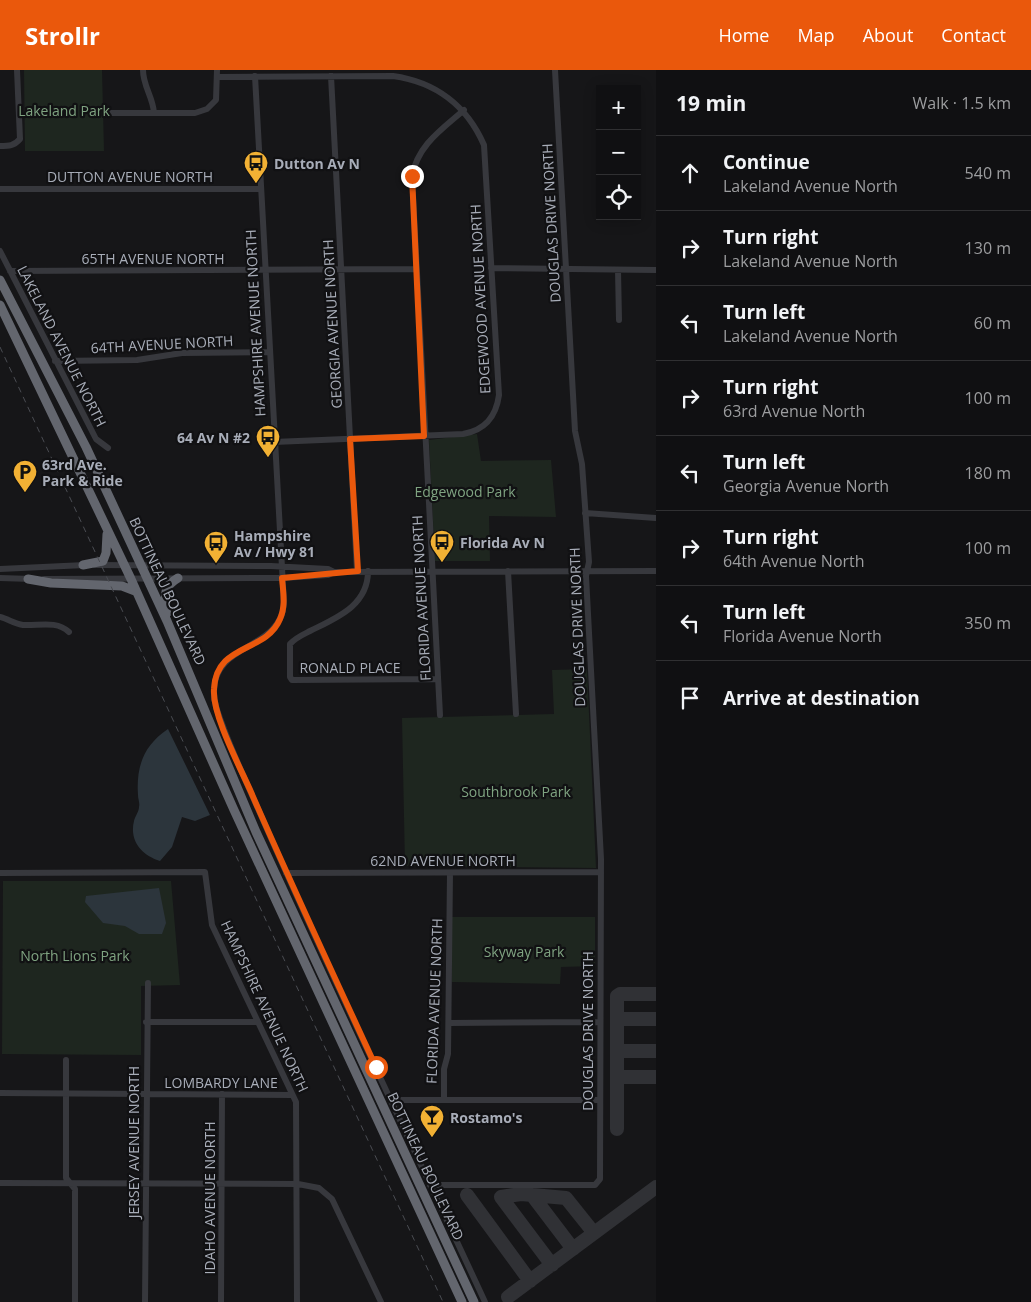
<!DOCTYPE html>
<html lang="en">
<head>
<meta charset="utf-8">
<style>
  :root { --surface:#101012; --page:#1e1e20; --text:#f1f3f6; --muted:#9c9d9f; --line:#303032; --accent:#ea580c }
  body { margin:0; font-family:"Open Sans",sans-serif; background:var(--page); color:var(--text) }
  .controls { position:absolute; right:15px; top:15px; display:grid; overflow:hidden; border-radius:0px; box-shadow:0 2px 12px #0003 }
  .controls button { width:45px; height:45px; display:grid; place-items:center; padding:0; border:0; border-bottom:1px solid var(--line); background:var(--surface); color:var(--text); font:25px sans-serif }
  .stop { position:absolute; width:15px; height:15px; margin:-11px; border:4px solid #ea580c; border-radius:50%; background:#fff }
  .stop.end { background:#ea580c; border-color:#fff; box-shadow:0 1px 5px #0008 }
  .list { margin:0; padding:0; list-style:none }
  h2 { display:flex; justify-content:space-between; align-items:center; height:65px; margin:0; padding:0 20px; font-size:21px }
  h2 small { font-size:16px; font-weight:400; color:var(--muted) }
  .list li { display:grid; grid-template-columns:32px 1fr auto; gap:15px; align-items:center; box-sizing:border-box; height:75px; padding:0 20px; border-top:1px solid var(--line) }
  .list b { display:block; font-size:19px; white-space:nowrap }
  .list p { margin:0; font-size:16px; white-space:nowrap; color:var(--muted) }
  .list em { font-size:16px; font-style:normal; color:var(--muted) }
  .icon { flex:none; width:28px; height:28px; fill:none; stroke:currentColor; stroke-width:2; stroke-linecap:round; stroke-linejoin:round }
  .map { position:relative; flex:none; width:656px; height:1232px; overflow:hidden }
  header { display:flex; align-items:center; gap:30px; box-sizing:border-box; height:70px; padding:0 25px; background:var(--accent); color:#fff }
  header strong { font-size:24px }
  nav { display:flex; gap:28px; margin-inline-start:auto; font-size:18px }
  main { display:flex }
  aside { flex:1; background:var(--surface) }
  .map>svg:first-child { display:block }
  .green { fill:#1e261f }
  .water { fill:#2c353c }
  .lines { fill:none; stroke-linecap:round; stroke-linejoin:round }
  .taxiway { stroke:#303135; stroke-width:14 }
  .minor { stroke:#37383d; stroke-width:6 }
  .highway { stroke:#63666e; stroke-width:9 }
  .rail { stroke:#4a4c52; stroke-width:1; stroke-dasharray:6 5; stroke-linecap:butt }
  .route { stroke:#ea580c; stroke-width:6 }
  .labels { text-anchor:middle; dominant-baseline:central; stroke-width:4.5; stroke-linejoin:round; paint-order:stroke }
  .park-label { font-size:14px; fill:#7fa381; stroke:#111113 }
  .poi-label { font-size:14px; font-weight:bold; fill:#a8adb8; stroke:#111113; text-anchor:start }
  .street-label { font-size:14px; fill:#a8adb8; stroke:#111113 }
</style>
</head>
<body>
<header>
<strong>Strollr</strong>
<nav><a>Home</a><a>Map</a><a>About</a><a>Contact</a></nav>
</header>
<main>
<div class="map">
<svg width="656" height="1232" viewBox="0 0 656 1232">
  <rect width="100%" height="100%" fill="#161618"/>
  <path class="green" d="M 24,0 L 102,0 L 104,81 L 25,81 Z
    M 477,364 L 481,391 L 551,390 L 556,447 L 489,446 L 490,491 L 435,491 L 429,370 Z
    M 587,599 L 596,798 L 405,796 L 402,648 L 554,644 L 552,600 Z
    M 3,811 L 171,811 L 180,915 L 141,916 L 141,985 L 2,984 Z
    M 452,847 L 595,847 L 595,896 L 561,897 L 560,914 L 452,912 Z"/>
  <path class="water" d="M 168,659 L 210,745 L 195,751 L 182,747 L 172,777 L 160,791 C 142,785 129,771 134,751 C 135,746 139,742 139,737 C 140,733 138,729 138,725 C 136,696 144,675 168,659 Z
    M 159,818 L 166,853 L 162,864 L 139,864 L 125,856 L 103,853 L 85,832 L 86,826 Z"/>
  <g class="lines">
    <path class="taxiway" d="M 617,949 L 656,949
      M 617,981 L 656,981
      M 617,1007 L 656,1007
      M 617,1059 L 617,926 L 620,924 L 656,924
      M 467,1125 L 530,1211
      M 532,1125 L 573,1179
      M 552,1195 L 501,1127 L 521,1124 L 566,1128 L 594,1163
      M 508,1227 L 656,1117"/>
    <path class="minor" d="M 143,0 C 143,16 153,27 154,43
      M 255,6 L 284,534 C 280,580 214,573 214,621 C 213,634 220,647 224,659 C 237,693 252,725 266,757 C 336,917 412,1074 485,1232
      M 331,6 L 357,501
      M 218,7 L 393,6 C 436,12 467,36 484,75 L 499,325 C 496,347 485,360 463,364 L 274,372
      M 108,43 L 195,43 L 207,39 L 216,30 L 217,0
      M 0,76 C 9,76 14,76 20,69 L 17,0
      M 0,119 L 261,119
      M 0,181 L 96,369 L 108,378
      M 491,198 L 656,200
      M 618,200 L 619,250
      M 10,201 L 416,199
      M 55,291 L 137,290 L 182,283 L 270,282
      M 585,443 L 656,448
      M 95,495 L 271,496 L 328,499 L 334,502 L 656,501
      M 0,499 L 85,495
      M 368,501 C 368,536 336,548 310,561 C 302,565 295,568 290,574 L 290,607 L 292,610 L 438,609
      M 508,501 L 516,644
      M 0,508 L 32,509
      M 44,509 L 283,508 L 328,505 L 334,502
      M 0,547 C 8,549 15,554 23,555 C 39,556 56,550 69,562
      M 440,645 L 412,106 C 418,75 441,60 464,40
      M 0,803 L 205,802 L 212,855 L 296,1032 L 297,1232
      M 286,803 L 601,802
      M 146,952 L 258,952
      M 449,953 L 599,952
      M 66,990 L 66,1108 L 75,1119 L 75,1232
      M 0,1023 L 292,1025
      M 444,1030 L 444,999 L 448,984 L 450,803
      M 392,1032 L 396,1030 L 599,1030
      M 0,1113 L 298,1114 L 319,1118 L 332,1129 L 381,1232
      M 430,1115 L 595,1115 L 600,1109 L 601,789 L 586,506 L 589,492 L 582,394 L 575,361 L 555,0
      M 145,1232 L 148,913
      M 221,1232 L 222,1024"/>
    <path class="highway" d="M 0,210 L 86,377 L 167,551 L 256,762 L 474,1232
      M 0,235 L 131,509 L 234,740 L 462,1232
      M 83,495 L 103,491 L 106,483 L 107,464
      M 28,509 L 51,513 L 122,516 L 135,521
      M 167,543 C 165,527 162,517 178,508"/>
    <path class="rail" d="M 0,277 L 443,1232"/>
  </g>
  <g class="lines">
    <path class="route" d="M 376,997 C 334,906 291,814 251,722 C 240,697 212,645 214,619 C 216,573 266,583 280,549 C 286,536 283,521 282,508 L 358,501 L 350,369 L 424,366 L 412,106"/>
  </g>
  <defs>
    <symbol id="bus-pin" viewBox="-11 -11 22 30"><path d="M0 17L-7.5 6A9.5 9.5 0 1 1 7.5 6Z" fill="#f2b134" stroke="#111113"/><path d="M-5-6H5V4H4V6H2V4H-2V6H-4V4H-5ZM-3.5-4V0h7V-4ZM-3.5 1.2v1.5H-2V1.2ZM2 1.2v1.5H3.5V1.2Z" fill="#111"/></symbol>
    <symbol id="parking-pin" viewBox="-11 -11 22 30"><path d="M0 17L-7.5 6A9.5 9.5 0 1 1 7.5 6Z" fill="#f2b134" stroke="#111113"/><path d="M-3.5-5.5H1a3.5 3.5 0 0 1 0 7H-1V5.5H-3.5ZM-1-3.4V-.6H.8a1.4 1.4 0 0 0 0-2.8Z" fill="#111"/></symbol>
    <symbol id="bar-pin" viewBox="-11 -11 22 30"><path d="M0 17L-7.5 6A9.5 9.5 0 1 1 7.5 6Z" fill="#f2b134" stroke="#111113"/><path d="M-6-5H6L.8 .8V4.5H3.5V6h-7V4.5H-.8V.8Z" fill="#111"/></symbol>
  </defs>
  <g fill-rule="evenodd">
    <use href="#bus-pin" x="242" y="79" width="28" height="38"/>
    <use href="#bus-pin" x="254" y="353" width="28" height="38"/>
    <use href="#parking-pin" x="11" y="388" width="28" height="38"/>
    <use href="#bus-pin" x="428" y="458" width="28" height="38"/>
    <use href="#bus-pin" x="202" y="459" width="28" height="38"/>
    <use href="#bar-pin" x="418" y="1033" width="28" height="38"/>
  </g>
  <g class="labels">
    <g class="park-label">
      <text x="64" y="40">Lakeland Park</text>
      <text x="465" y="421">Edgewood Park</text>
      <text x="516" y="721">Southbrook Park</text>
      <text x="524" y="881">Skyway Park</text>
      <text x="75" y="885">North Lions Park</text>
    </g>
    <g class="poi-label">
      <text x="274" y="93">Dutton Av N</text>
      <text x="250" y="367" text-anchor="end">64 Av N #2</text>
      <text x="42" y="394">63rd Ave.<tspan x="42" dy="16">Park &amp; Ride</tspan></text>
      <text x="234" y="465">Hampshire<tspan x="234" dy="16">Av / Hwy 81</tspan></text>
      <text x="460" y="472">Florida Av N</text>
      <text x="450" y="1047">Rostamo's</text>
    </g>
    <g class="street-label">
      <text x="130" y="106">DUTTON AVENUE NORTH</text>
      <text transform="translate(551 153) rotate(-93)">DOUGLAS DRIVE NORTH</text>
      <text x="153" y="188">65TH AVENUE NORTH</text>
      <text transform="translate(480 229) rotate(-93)">EDGEWOOD AVENUE NORTH</text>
      <text transform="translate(255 253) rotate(-93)">HAMPSHIRE AVENUE NORTH</text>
      <text transform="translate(332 254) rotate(-93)">GEORGIA AVENUE NORTH</text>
      <text transform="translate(162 274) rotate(-3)">64TH AVENUE NORTH</text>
      <text transform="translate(62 276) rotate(63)">LAKELAND AVENUE NORTH</text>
      <text transform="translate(168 521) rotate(65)">BOTTINEAU BOULEVARD</text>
      <text transform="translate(421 528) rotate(-93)">FLORIDA AVENUE NORTH</text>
      <text transform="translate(577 557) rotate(-92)">DOUGLAS DRIVE NORTH</text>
      <text x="350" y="597">RONALD PLACE</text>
      <text x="443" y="790">62ND AVENUE NORTH</text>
      <text transform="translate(434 931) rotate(-88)">FLORIDA AVENUE NORTH</text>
      <text transform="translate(265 936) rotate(65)">HAMPSHIRE AVENUE NORTH</text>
      <text transform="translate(587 961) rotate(-90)">DOUGLAS DRIVE NORTH</text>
      <text x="221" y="1012">LOMBARDY LANE</text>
      <text transform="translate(133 1072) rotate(-90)">JERSEY AVENUE NORTH</text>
      <text transform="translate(426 1096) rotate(65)">BOTTINEAU BOULEVARD</text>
      <text transform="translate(209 1128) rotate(-90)">IDAHO AVENUE NORTH</text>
    </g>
  </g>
</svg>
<div class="controls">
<button>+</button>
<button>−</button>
<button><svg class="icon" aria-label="locate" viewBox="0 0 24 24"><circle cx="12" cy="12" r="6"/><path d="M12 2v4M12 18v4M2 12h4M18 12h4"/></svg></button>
</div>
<div class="stop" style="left:376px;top:997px"></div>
<div class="stop end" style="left:412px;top:106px"></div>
</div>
<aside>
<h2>19 min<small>Walk · 1.5 km</small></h2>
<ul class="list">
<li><svg class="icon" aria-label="ahead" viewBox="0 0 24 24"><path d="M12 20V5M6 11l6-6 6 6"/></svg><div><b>Continue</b><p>Lakeland Avenue North</p></div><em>540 m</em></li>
<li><svg class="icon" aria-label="right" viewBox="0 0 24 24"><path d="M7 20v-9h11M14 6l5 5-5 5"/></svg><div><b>Turn right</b><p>Lakeland Avenue North</p></div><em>130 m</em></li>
<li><svg class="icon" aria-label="left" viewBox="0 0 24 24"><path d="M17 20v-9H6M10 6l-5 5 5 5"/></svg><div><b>Turn left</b><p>Lakeland Avenue North</p></div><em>60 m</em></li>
<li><svg class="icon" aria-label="right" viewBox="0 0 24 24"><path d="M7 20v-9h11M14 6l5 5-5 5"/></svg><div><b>Turn right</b><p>63rd Avenue North</p></div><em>100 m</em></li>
<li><svg class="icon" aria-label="left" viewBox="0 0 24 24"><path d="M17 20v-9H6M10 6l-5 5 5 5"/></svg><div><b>Turn left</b><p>Georgia Avenue North</p></div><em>180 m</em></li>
<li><svg class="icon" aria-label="right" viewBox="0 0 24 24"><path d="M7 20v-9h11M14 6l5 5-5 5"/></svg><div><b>Turn right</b><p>64th Avenue North</p></div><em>100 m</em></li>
<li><svg class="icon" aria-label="left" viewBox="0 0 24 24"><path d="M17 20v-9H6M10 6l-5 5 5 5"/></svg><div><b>Turn left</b><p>Florida Avenue North</p></div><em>350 m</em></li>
<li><svg class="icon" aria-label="arrive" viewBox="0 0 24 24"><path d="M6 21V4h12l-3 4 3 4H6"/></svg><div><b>Arrive at destination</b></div></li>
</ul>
</aside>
</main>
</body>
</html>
